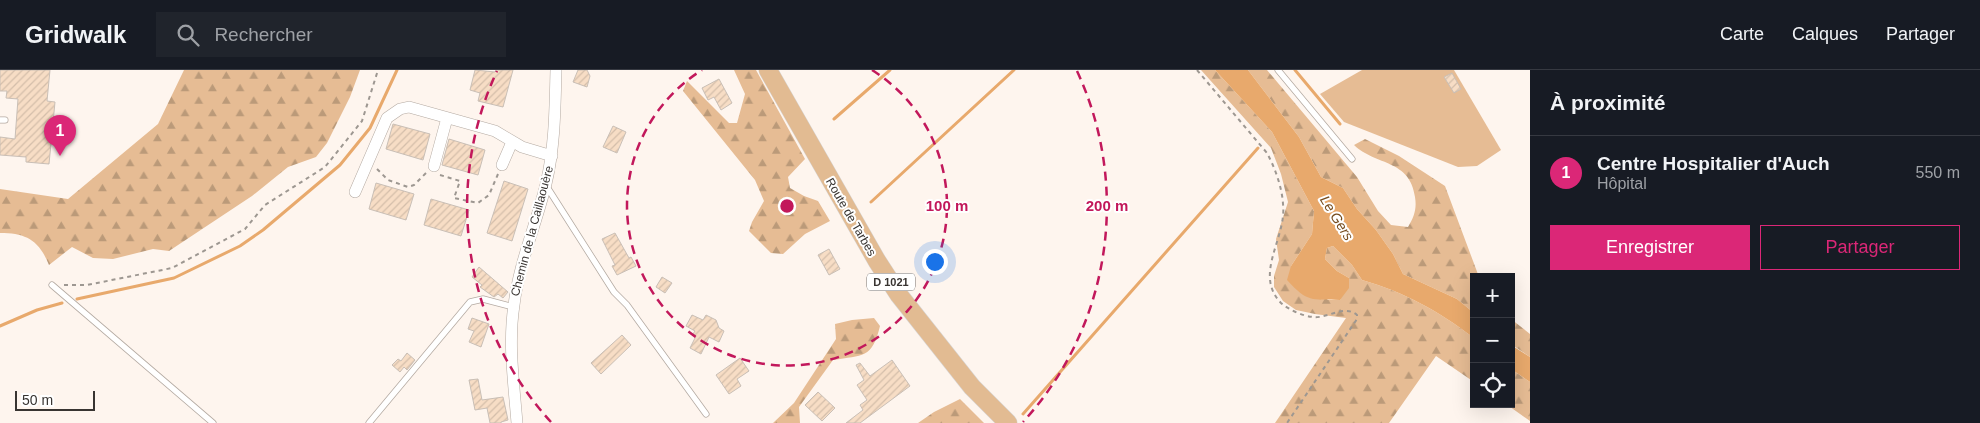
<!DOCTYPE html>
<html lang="fr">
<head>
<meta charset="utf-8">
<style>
  :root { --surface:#171b24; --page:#20242c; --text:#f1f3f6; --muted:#9ea1a6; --line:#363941; --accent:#db2777 }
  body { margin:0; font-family:Arial,sans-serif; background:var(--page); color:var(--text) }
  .controls { position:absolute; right:15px; bottom:15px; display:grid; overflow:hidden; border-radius:0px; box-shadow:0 5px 20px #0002 }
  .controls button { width:45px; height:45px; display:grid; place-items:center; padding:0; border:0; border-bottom:1px solid var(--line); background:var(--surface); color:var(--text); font:25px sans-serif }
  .scale { position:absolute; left:15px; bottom:12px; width:80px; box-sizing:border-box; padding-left:5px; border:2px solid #383431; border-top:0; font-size:14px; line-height:18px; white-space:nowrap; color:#383431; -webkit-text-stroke:4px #fff; paint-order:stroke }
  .you { position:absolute; left:934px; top:191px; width:18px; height:18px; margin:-12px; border:4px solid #fff; border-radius:50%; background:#1a73e8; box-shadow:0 0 0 8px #1a73e833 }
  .badge { display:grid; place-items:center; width:32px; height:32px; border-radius:50%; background:var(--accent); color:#fff; font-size:16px; font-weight:700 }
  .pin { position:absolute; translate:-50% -41px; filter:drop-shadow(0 1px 2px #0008) }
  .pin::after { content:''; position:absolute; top:26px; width:18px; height:15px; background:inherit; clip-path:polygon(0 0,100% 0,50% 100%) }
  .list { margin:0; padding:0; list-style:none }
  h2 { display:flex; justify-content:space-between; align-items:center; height:65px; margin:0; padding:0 20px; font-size:21px }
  h2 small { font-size:16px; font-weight:400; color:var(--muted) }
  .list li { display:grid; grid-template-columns:32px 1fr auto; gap:15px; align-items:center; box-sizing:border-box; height:75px; padding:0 20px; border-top:1px solid var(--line) }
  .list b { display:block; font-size:19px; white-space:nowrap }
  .list p { margin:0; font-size:16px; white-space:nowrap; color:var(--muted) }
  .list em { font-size:16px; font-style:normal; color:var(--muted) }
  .actions { display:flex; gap:10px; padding:15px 20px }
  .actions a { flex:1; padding:11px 0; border:1px solid var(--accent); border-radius:0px; text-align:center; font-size:18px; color:var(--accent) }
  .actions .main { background:var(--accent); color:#fff }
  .icon { flex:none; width:28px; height:28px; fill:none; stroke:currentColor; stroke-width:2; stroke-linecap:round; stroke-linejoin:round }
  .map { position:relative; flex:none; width:1530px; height:353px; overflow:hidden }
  header { display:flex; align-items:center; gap:30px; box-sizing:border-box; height:70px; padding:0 25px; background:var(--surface); border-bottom:1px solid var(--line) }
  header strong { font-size:24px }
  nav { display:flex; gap:28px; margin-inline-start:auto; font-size:18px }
  .search { width:350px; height:45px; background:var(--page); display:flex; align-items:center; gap:12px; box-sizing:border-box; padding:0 18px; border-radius:0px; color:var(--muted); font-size:19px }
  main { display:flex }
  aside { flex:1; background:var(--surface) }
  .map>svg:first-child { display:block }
  .forest { fill:url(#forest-firs) }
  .garden { fill:#e6bc94 }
  .water { fill:#e8a96c }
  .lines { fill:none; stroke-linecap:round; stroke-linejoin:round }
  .stream { stroke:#e8a96c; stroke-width:3 }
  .building { fill:url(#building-hatch); stroke:#c9bfb6 }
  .lane-casing { stroke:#b4aaa2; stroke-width:7 }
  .street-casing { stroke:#b4aaa2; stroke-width:12 }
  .primary-casing { stroke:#d7d6d6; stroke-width:19 }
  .path { stroke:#9d9791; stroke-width:2; stroke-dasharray:4 4; stroke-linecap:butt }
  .lane { stroke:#fff; stroke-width:5.5 }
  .street { stroke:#fff; stroke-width:11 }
  .primary { stroke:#e2bb92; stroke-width:18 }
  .ring { fill:none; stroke:#c2185b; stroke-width:2.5; stroke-dasharray:9 6 }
  .labels { text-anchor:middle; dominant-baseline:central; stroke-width:4; stroke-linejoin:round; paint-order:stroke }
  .shield { fill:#fff; stroke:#74716f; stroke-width:1 }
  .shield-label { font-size:11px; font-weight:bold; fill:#383431 }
  .street-label { font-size:12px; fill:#383431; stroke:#fff }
  .water-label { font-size:14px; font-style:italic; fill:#754b1d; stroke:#fff }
  .centre { fill:#c2185b; stroke:#fff; stroke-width:2.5 }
  .ring-label { font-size:15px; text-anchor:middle; font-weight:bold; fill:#c2185b; stroke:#fff; stroke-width:4; stroke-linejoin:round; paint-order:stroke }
</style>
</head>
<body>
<header>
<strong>Gridwalk</strong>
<div class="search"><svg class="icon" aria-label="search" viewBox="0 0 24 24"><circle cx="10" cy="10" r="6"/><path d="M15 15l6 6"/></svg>Rechercher</div>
<nav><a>Carte</a><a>Calques</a><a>Partager</a></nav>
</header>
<main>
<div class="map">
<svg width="1530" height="353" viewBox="0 0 1530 353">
  <defs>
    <pattern id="forest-firs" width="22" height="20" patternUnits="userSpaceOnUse" patternTransform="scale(1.25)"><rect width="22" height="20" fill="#e6bc94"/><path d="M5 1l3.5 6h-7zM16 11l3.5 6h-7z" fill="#bb9a79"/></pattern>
    <pattern id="building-hatch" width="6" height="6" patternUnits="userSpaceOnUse" patternTransform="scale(1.25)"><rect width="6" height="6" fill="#f7ddc5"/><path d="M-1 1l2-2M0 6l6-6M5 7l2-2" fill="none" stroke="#d4beaa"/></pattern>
  </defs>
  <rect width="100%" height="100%" fill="#fef5ee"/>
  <path class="forest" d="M 184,0 L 360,0 L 350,27 L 327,73 L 316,87 L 288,97 L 252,126 L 169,181 L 153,179 L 113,189 L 93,188 L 72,177 L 49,195 C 39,170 26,163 0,163 L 0,119 L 68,129 L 158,54 Z
    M 734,0 L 756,0 L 805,89 L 788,107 L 790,118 L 804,126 L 818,131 L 830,151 L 805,164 L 783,184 L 771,183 L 749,161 L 752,152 L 764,131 L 755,110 L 683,21 L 687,11 L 729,53 L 737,53 L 745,24 Z
    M 1201,0 L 1215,0 L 1272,62 L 1314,141 L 1312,164 L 1291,196 L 1328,230 L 1340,230 L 1349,208 L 1337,201 L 1325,189 L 1327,178 L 1333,176 L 1352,195 L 1362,210 C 1406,223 1437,240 1474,268 L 1474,312 L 1436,286 L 1389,353 L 1275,353 L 1346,248 L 1315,244 L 1296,240 L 1283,231 L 1274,217 L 1274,206 L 1279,190 L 1276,169 L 1288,132 L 1281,104 L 1271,78 Z
    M 1248,0 L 1267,0 L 1357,107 L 1378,141 L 1391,155 L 1408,157 C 1414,147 1417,139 1415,127 C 1410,89 1376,96 1354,75 L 1365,69 L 1399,86 L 1445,116 L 1479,207 L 1474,207 L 1474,243 L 1457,229 L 1403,204 L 1393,184 L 1376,160 L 1357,139 L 1343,118 L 1321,107 L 1299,67 Z
    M 874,248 L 880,256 C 872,289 863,285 833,290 L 799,337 L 800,353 L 773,353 L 794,333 L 836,269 L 835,254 L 852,250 Z
    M 1511,249 L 1530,264 L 1530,287 L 1511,274 Z
    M 1511,299 L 1530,312 L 1530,351 L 1506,334 L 1511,334 Z
    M 960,329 L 984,353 L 918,353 L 934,342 Z"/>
  <path class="garden" d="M 1362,0 L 1454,0 L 1501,80 L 1477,96 L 1458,97 L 1344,52 L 1320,24 Z"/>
  <path class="water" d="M 1215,0 L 1248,0 L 1299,67 L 1321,107 L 1343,118 L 1357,139 L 1376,160 L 1393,184 L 1403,204 L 1457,229 L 1474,243 L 1474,268 C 1437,240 1406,223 1362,210 L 1352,195 L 1333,176 L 1327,178 L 1325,189 L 1337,201 L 1349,208 L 1349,218 L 1340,230 C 1311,229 1308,233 1287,210 L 1291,196 L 1312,164 L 1314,141 L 1272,62 Z
    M 1511,275 L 1530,287 L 1530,312 L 1511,299 Z"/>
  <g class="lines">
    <path class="stream" d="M 1295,0 L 1340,54
      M 834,49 L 890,0
      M 871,132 L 1014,0
      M 77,229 L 174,208 L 240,176 L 263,160 L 340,95 L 370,58 L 397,0
      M 0,256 L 37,240 L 62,233
      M 1023,344 L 1258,78"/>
  </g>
  <path class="building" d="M 0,0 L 50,0 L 47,31 L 55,32 L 49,94 L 26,92 L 26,87 L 0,85 L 0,67 L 15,69 L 18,29 L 6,28 L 7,21 L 0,21 Z
    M 475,0 L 495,2 L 496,0 L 513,0 L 503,37 L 478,31 L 480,23 L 470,20 Z
    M 578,0 L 587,0 L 590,6 L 587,17 L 573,12 Z
    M 1452,3 L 1461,19 L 1454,23 L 1444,7 Z
    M 719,9 L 732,33 L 721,40 L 714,27 L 708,30 L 702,18 Z
    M 393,54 L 430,64 L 423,90 L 386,79 Z
    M 613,56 L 626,62 L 617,83 L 603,77 Z
    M 449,69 L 485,80 L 478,105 L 442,95 Z
    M 504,111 L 528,119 L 512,171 L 487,163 Z
    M 376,113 L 414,124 L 406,150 L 369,139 Z
    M 431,129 L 469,140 L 461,166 L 424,155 Z
    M 615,163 L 629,188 L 631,187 L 636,196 L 617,205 L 612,196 L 615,195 L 602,169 Z
    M 829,179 L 840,199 L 829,205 L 818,185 Z
    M 479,197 L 508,222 L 503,228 L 498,224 L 494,227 L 480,217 L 482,215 L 472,207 Z
    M 662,207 L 672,213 L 665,223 L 656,217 Z
    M 692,245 L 703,250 L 706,245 L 716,250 L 719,258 L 724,261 L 719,272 L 709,267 L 701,284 L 690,278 L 696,266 L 693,264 L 695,261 L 686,256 Z
    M 472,248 L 489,254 L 481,277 L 469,272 L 474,261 L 468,259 Z
    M 622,265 L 631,275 L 601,304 L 591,293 Z
    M 407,283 L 415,290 L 407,300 L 404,297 L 400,302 L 392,295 L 398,289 L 401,291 Z
    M 740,288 L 749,301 L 737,309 L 741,316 L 729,324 L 716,305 Z
    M 892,290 L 910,316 L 860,353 L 846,353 L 863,340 L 860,335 L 867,330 L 857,315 L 864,310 L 856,295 L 860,293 L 870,306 Z
    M 478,309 L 482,330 L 503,327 L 508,350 L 501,352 L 501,353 L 490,353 L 487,338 L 475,340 L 469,310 Z
    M 818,322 L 835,338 L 822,351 L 805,335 Z"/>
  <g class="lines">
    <defs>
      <path id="lane" d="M 1278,0 L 1352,89
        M 0,50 L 5,50
        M 547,117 L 614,222 L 627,235 L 706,344
        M 52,215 L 213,353
        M 369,353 L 470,232 L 483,229 L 513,237"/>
      <path id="street" d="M 502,95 L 512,72
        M 434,96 L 447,48
        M 355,122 L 387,48 L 400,39 L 409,37 L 495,61 L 522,77 L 552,86
        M 517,353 C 514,314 508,274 514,235 C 519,193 536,155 546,114 C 555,76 555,38 556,0"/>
      <path id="primary" d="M 768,0 L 877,191 L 899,225 L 972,317 L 1008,353"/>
    </defs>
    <use href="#lane" class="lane-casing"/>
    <use href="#street" class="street-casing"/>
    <use href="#primary" class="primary-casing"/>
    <path class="path" d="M 1197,0 L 1267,83 C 1275,98 1282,117 1283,134 C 1287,168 1253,204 1281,233 C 1289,240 1303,246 1313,247 C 1327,249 1344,234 1357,245 L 1357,249 L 1287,353
      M 377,99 L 388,110 L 408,117 L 414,115 L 426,103
      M 440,105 L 460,111 L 454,128 L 478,133 L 489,125 L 498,104
      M 64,215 L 87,215 L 172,198 L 245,159 L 265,135 L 325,97 L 362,51 L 378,0"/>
    <use href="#lane" class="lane"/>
    <use href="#street" class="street"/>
    <use href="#primary" class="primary"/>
  </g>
  <g class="ring">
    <path d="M872 0A160 160 0 1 1 702 0"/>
    <path d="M551 352A320 320 0 0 1 497 1M1077 1A320 320 0 0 1 1023 352"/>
  </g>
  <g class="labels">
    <rect class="shield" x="867" y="203.5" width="48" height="17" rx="4"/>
    <g class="shield-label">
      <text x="891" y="212">D 1021</text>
    </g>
    <g class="street-label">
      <text transform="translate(851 147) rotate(60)">Route de Tarbes</text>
      <text transform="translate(532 161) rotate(-75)">Chemin de la Caillaouère</text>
    </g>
    <g class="water-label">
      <text transform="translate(1337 148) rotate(58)">Le Gers</text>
    </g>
  </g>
  <circle cx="787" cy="136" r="8" class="centre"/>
  <g class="ring-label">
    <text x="947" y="141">100 m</text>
    <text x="1107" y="141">200 m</text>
  </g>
</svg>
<div class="controls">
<button>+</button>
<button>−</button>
<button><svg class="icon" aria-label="locate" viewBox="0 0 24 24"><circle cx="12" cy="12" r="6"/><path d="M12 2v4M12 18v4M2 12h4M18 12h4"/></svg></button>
</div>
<div class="scale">50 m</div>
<div class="you"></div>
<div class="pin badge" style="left:60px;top:86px">1</div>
</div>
<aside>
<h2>À proximité<small></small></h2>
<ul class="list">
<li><span class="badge">1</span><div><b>Centre Hospitalier d'Auch</b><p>Hôpital</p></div><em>550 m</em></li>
</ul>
<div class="actions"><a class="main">Enregistrer</a><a>Partager</a></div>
</aside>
</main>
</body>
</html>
